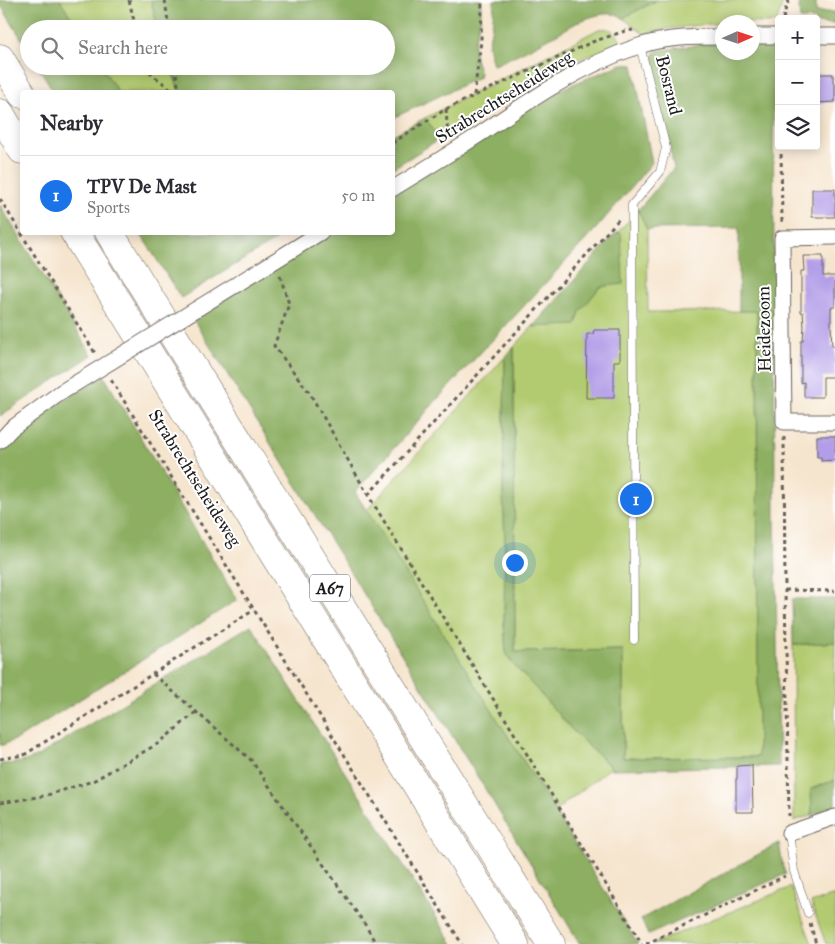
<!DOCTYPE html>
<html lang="en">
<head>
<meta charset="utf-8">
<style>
  :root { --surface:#fff; --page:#f7f7f7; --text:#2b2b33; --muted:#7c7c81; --line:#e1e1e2; --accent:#1a73e8 }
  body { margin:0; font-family:"IM FELL Great Primer",serif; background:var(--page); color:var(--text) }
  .controls { position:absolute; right:15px; top:15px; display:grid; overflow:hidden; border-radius:5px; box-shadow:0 2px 12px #0003 }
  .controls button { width:45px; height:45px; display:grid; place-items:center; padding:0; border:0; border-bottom:1px solid var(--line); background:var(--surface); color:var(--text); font:25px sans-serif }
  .compass { position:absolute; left:715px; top:15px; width:45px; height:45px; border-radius:50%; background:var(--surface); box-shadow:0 2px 12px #0003; rotate:87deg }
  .you { position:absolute; left:514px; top:562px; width:18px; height:18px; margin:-12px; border:4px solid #fff; border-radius:50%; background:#1a73e8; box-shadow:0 0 0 8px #1a73e833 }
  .badge { display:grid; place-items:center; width:32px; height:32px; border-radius:50%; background:var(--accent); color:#fff; font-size:16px; font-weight:700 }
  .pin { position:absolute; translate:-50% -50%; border:2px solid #fff; box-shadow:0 1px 5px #0006 }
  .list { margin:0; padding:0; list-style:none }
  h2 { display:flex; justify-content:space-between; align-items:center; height:65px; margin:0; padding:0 20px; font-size:21px }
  h2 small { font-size:16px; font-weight:400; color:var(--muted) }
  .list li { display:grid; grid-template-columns:32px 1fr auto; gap:15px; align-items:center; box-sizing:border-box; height:80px; padding:0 20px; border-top:1px solid var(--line) }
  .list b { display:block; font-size:19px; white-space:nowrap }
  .list p { margin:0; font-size:16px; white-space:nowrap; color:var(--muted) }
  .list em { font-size:16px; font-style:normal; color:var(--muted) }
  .icon { flex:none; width:28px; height:28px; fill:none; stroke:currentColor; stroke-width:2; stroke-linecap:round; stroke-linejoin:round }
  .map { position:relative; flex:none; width:835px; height:944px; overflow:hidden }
  .search { position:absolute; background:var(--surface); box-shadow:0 2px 12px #0003; left:20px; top:20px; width:375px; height:55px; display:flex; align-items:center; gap:12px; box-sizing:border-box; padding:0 18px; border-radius:28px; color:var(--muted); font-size:19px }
  .panel { position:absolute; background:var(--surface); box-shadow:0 2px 12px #0003; left:20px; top:90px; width:375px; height:145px; border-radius:5px }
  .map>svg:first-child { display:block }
  .green { fill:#b2cb70; stroke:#677446 }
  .forest { fill:#8daf62; stroke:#54663f }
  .building { fill:#b29de8 }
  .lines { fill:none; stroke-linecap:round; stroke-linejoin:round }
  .lane-casing { stroke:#68625a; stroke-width:9 }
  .street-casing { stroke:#68625a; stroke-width:17 }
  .highway-casing { stroke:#68625a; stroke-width:29 }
  .path { stroke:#68625a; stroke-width:3; stroke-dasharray:4 4; stroke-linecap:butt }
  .lane { stroke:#fff; stroke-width:8 }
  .street { stroke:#fff; stroke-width:15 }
  .highway { stroke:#fff; stroke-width:28 }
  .street-bridge-casing { stroke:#68625a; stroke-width:17; stroke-linecap:butt }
  .street-bridge { stroke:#fff; stroke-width:15 }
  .labels { text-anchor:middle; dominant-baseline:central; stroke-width:4; stroke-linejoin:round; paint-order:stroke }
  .shield { fill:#fff; stroke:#606060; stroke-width:1 }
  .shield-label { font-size:16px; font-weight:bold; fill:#1c1c1c }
  .street-label { font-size:18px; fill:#1c1c1c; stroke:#fff }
</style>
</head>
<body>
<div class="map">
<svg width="835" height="944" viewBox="0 0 835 944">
  <rect width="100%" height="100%" fill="#fff"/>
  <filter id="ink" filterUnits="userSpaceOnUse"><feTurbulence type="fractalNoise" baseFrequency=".02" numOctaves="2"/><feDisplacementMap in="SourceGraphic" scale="10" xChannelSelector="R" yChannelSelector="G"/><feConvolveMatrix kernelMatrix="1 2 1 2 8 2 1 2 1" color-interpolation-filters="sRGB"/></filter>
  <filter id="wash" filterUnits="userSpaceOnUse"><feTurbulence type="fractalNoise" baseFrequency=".0096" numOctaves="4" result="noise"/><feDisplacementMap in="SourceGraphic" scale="20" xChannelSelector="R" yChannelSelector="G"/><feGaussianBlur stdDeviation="1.12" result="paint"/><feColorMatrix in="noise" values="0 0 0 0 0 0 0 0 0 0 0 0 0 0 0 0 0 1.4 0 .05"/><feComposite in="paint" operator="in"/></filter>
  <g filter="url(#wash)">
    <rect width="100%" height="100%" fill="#f6e5ce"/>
    <path class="green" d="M 60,0 L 151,0 L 158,29 L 78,29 Z
      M 657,0 L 784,0 L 776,23 L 722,22 L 722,24 L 709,24 L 665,29 L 644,34 L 623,18 Z
      M 599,29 C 602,29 606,28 609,29 C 616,31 621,39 622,46 C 596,50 573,62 550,74 C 512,94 476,117 440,139 L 425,118 Z
      M 101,66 L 170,66 L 180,92 L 118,92 Z
      M 638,210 L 647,229 L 648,312 L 757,311 L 759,757 L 623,758 L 623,650 L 515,652 L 514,347 Z
      M 505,357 L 503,493 L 505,542 L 504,624 L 506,653 L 512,663 L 530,682 L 575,733 L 613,769 L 609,769 L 555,811 L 366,511 Z
      M 835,642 L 835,780 L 811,789 L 812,815 L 794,821 L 793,645 Z
      M 791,887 L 812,944 L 652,944 Z
      M 835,895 L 835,944 L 826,944 L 811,903 Z"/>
    <path class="forest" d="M 0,0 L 60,0 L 78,29 L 29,29 L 29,51 L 0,4 Z
      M 151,0 L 481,0 L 481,18 L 475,39 L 474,46 L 475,59 L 480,73 L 479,77 L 393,118 L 392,92 L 180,92 L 170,66 L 386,66 L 386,29 L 158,29 Z
      M 494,0 L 657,0 L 623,18 C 613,11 599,14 588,18 C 576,22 565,30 553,36 C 535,46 516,55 497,64 L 493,65 L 488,46 L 493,20 Z
      M 800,0 L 816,0 L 816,12 L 835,12 L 835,24 L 816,23 L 816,19 L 800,19 L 799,8 Z
      M 701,44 L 722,44 L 722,52 L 752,52 L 753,45 L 773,45 L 775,520 L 779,766 L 613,769 L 575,733 L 530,682 L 512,663 L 506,653 L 504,624 L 505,542 L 503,493 L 505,357 L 514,347 L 515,652 L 623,650 L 623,758 L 758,757 L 757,311 L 739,311 L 739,228 L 647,229 L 638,210 L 674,168 L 652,63 L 655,53 L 657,51 Z
      M 622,64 L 633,65 L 652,163 L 594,231 L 443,393 L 355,492 L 638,944 L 580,944 L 479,779 L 193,319 L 330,233 L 392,232 L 393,194 L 559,90 Z
      M 38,66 L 101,66 L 118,92 L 54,92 Z
      M 425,118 L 440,139 L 393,168 L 393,135 Z
      M 0,205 L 92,355 L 0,416 Z
      M 620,232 L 621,233 L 623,284 L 606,286 L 599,288 L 580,312 L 576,325 L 533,327 L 614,235 Z
      M 140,233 L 287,233 L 181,298 Z
      M 104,376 L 237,600 L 19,738 L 3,745 L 0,745 L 0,454 C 23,422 71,397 104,376 Z
      M 792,599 L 835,599 L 835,642 L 793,645 Z
      M 251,625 L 391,845 L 453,944 L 0,944 L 0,764 C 13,764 26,762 38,756 Z
      M 835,780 L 835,807 L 812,815 L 811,789 Z
      M 779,843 L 783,867 L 786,874 L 648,935 L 641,919 Z"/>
    <g id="blocks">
      <path class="building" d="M 816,74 L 833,74 L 833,83 L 835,83 L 835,102 L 816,103 Z
        M 812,189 L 835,189 L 835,217 L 812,217 Z
        M 803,256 L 823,256 L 823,276 L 835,276 L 835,307 L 831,307 L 831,326 L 832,346 L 835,346 L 835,377 L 823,377 L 823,397 L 804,397 L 804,382 L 801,383 L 801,341 L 803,341 L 804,327 L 803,312 L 801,312 L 801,271 L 804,271 Z
        M 594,330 L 620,330 L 620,361 L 614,361 L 614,398 L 586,398 L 587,334 L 593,334 Z
        M 817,436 L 835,436 L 835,460 L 821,461 L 821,457 L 817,457 Z
        M 752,765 L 753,812 L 736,812 L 736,779 L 737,779 L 737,766 Z"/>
    </g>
  </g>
  <g filter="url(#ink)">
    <use href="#blocks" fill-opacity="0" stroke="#68625a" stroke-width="1"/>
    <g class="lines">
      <defs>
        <path id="lane" d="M 634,640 L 632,205 L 660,172 L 666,148 L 640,46
          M 789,833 L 794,871 L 808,913"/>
        <path id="street" d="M 752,36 L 779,36
          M 816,36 L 835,36
          M 392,189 C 422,171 451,153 480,134 C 530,100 581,65 639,46 C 666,37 695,37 722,37
          M 835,237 L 782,238 L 784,422 L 835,422
          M 260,270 L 321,232
          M 0,441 L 11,429 L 60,393
          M 789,833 L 835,817"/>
        <path id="highway" d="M 0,58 L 22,94
          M 0,113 L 22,150
          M 74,232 L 515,944
          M 109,232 L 551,944"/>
      </defs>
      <use href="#lane" class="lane-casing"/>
      <use href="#street" class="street-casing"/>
      <use href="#highway" class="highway-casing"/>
      <path class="path" d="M 129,0 L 136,29
        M 165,0 L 169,29
        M 783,19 L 785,11 L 789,0
        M 145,66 L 146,70 L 175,92
        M 175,66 L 179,92
        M 474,95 L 481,41 L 482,0
        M 446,109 L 448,138
        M 392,143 L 446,109 L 592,42 L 625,31 L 633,30
        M 781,146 L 782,222
        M 0,199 L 95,353
        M 280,276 L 289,304 L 274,346 L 309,392 L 368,495 L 522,746 L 642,944
        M 111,380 L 462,944
        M 784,437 L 785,590 L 789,816
        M 368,495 L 620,218
        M 785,590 L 835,591
        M 153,674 L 251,760 L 366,926 L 376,944
        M 0,759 L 24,755 L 254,610
        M 0,803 L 44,796 L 93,781 L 159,743 L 196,712
        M 810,923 L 816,944
        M 646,944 L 785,876"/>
      <use href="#lane" class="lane"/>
      <use href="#street" class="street"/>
      <use href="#highway" class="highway"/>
      <defs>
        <path id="street-bridge" d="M 60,393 L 260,270"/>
      </defs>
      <use href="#street-bridge" class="street-bridge-casing"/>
      <use href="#street-bridge" class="street-bridge"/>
    </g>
  </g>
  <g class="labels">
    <rect class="shield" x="310" y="574.5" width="40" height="27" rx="4"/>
    <g class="shield-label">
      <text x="330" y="588">A67</text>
    </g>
    <g class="street-label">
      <text transform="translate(669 85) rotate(76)">Bosrand</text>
      <text transform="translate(504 97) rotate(-32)">Strabrechtseheideweg</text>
      <text transform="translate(764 329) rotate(-91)">Heidezoom</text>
      <text transform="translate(195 478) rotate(58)">Strabrechtseheideweg</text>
    </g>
  </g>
</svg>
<div class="controls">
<button>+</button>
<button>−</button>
<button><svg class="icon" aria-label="layers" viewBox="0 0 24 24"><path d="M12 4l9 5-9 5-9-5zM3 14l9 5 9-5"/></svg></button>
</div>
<svg class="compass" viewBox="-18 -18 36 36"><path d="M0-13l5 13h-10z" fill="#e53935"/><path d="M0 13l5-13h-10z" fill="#7c7c81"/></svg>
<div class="you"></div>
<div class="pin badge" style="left:636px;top:499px">1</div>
<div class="search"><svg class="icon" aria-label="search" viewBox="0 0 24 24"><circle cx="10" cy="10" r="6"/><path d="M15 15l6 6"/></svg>Search here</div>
<section class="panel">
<h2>Nearby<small></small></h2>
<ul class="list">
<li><span class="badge">1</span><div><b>TPV De Mast</b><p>Sports</p></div><em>50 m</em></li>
</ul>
</section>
</div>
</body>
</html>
